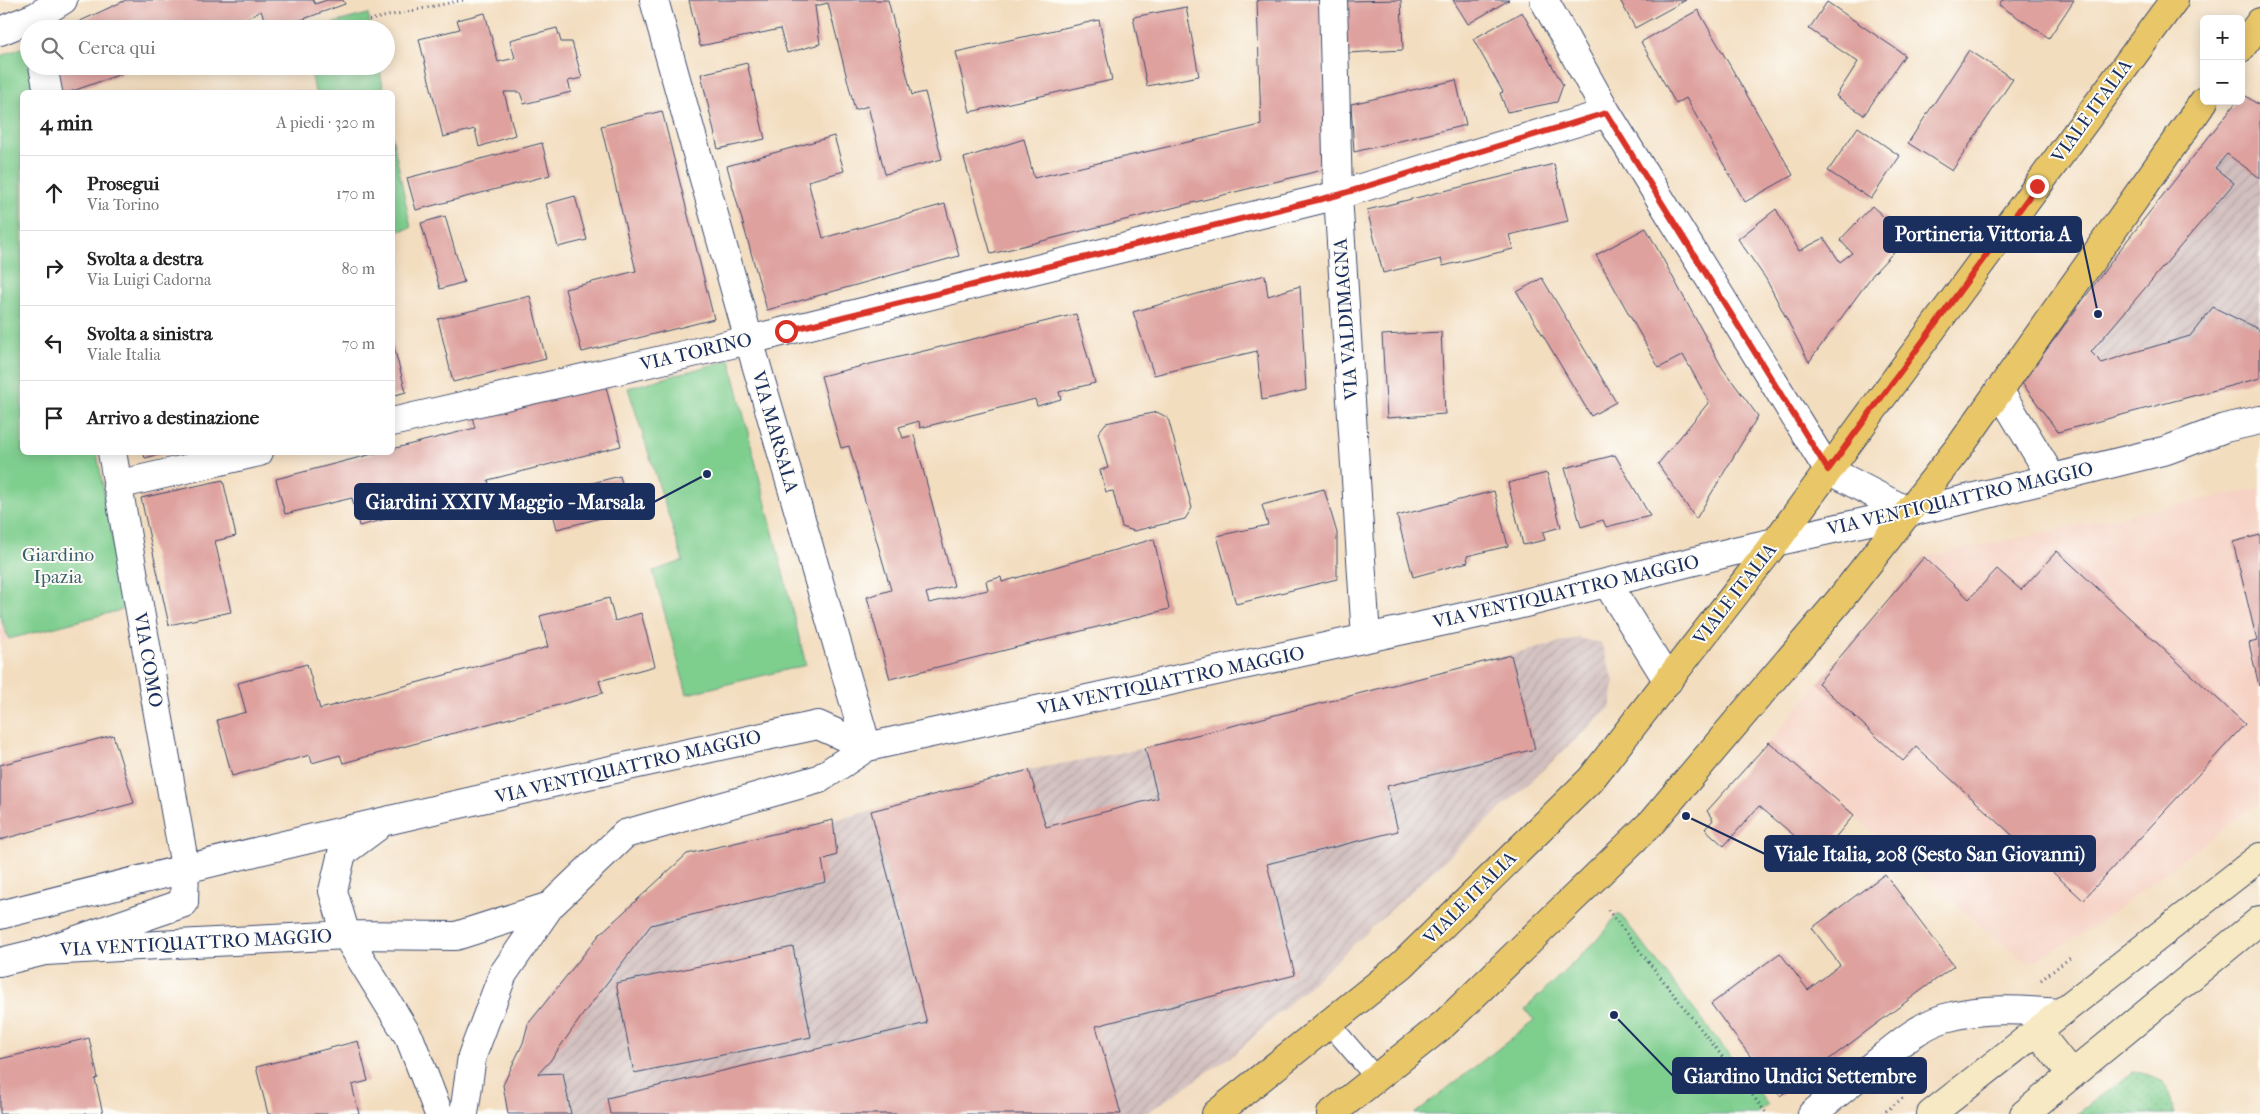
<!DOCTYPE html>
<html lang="it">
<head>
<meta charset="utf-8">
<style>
  :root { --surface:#fff; --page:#f2f2f2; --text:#222; --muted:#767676; --line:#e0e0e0 }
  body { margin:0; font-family:"IM FELL French Canon",serif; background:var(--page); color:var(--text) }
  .controls { position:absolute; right:15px; top:15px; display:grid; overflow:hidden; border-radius:8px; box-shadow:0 2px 12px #0003 }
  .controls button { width:45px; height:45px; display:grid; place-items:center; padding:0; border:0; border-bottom:1px solid var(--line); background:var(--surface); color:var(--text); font:25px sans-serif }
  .stop { position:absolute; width:15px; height:15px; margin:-11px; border:4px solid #d93025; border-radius:50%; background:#fff }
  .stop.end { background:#d93025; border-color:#fff; box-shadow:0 1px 5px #0008 }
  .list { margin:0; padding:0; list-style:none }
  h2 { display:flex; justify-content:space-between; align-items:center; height:65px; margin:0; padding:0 20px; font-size:21px }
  h2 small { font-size:16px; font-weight:400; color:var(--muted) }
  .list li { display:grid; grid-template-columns:32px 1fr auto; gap:15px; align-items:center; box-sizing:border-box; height:75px; padding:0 20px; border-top:1px solid var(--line) }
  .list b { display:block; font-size:19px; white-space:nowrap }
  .list p { margin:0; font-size:16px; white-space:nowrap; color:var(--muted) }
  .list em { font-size:16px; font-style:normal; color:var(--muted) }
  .icon { flex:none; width:28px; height:28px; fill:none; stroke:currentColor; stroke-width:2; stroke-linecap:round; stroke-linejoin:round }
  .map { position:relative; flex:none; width:2260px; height:1114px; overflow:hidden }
  .search { position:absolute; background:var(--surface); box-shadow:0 2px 12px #0003; left:20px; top:20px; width:375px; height:55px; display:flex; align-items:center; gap:12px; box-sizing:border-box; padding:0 18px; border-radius:28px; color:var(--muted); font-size:19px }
  .panel { position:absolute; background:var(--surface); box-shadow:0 2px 12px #0003; left:20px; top:90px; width:375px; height:365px; border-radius:8px }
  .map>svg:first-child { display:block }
  .built { fill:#f6d2c4 }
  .industrial { fill:url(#industrial-furrows) }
  .grass { fill:url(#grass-dots); stroke:#4c7e76 }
  .green { fill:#7ece8e; stroke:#4c7e76 }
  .building { fill:#dea19e }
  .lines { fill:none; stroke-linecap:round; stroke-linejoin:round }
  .lane-casing { stroke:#3b496d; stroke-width:22 }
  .street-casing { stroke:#3b496d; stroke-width:30 }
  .secondary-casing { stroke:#3b496d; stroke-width:30 }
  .primary-casing { stroke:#3b496d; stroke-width:30 }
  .path { stroke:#3b496d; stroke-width:3; stroke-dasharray:1 4; stroke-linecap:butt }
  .lane { stroke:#fff; stroke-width:20 }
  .street { stroke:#fff; stroke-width:28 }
  .secondary { stroke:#f6e9c3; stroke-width:28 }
  .primary { stroke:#e9c769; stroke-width:28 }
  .route { stroke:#d93025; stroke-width:6 }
  .labels { text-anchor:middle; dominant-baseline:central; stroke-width:4; stroke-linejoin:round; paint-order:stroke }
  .street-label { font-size:19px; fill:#1b2f5e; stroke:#fdfcf7 }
  .park-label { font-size:19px; fill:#395f6c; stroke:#fdfcf7 }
  .leader { fill:none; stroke:#1b2f5e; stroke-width:2 }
  .callout-dot { fill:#1b2f5e; stroke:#fdfcf7; stroke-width:2 }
  .callout { fill:#1b2f5e; stroke:#1b2f5e; stroke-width:2 }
  .callout-label { font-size:20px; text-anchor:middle; font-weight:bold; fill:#fff }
</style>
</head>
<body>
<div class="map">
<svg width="2260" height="1114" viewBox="0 0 2260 1114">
  <defs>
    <pattern id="industrial-furrows" width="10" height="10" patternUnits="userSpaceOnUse" patternTransform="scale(1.25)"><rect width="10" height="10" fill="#d1bfbe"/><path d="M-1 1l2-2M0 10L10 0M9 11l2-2" fill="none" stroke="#b3a4a6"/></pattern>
    <pattern id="grass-dots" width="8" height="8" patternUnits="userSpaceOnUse" patternTransform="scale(1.25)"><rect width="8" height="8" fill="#7ece8e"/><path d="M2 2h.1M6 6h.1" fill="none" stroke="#6cb17d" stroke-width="1.8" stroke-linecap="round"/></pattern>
  </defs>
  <rect width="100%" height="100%" fill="#fdfcf7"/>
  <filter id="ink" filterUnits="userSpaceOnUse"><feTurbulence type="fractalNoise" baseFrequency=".02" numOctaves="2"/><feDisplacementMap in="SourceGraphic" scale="10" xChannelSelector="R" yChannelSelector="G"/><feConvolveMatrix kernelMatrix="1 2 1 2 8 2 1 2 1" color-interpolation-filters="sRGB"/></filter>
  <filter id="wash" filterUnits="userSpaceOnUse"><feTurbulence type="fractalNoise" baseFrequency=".0096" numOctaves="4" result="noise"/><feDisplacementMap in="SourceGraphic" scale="20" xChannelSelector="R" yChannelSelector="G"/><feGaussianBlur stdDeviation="1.12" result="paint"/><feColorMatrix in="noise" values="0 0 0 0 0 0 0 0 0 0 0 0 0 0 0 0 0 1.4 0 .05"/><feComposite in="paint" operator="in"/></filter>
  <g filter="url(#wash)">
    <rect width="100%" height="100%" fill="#f3ddbf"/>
    <path class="built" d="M 2260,488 L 2260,801 L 2089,930 L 2029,964 L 1984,929 L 1769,742 L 1924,557 Z
      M 0,617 L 9,639 L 0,641 Z"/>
    <path class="industrial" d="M 2243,94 L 2260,106 L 2260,378 L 2058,432 L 2022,383 L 2122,247 L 2241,101 Z
      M 1578,638 L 1601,643 L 1614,681 L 1611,707 L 1236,1053 L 1145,1114 L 508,1114 L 528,1024 L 600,934 L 687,854 L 871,811 L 1029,770 L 1145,748 Z"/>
    <path class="grass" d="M 2132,1072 C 2161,1074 2172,1085 2174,1114 L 2077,1114 Z"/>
    <path class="green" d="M 368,14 L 371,29 L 310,29 Z
      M 27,46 L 29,66 L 31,66 L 35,92 L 22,92 L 22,452 L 97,453 L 125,609 L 9,639 L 0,617 L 0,56 Z
      M 310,66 L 379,66 L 384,92 L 315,92 Z
      M 392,136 L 411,228 L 393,232 L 392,232 Z
      M 730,360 L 806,665 L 687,694 L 653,571 L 683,561 L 628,388 Z
      M 1619,913 L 1768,1105 L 1756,1114 L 1414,1114 L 1534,1021 L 1525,1009 L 1596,941 Z"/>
    <g id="blocks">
      <path class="building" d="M 126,0 L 313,0 L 315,4 L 327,0 L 343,0 L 345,4 L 276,29 L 268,29 L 261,11 L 224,29 L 212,29 L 211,26 L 204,29 L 63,29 Z
        M 689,0 L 888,0 L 912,95 L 925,92 L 942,159 L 885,174 L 868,106 L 855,110 L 828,3 L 815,6 L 820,44 L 787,53 L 780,29 L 700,46 Z
        M 1257,0 L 1320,0 L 1328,159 L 1322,170 L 991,254 L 964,158 L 1024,139 L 1034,178 L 1261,125 Z
        M 1401,0 L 1403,50 L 1347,53 L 1345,1 Z
        M 1453,0 L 1509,0 L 1468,24 Z
        M 1620,0 L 1686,0 L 1635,28 Z
        M 2002,0 L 2074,0 L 2049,38 L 1999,5 Z
        M 1827,2 L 1905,55 L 1864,115 L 1836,96 L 1858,62 L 1809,29 Z
        M 1186,7 L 1199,76 L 1147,86 L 1133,17 Z
        M 1698,10 L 1793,175 L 1745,202 L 1686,98 L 1676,104 L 1641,42 Z
        M 1522,12 L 1563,85 L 1557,102 L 1507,112 L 1500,93 L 1503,92 L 1473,39 Z
        M 485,13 L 498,62 L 515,58 L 510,40 L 557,28 L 561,42 L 572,42 L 582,78 L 568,81 L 571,92 L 524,104 L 520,92 L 504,92 L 515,135 L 479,147 L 475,129 L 443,137 L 419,39 L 460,29 L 457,20 Z
        M 1099,20 L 1112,80 L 970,112 L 956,52 Z
        M 1969,50 L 2013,79 L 1952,171 L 1908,143 Z
        M 747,63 L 765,139 L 718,149 L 701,74 Z
        M 55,66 L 127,66 L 121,74 L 70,92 L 59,92 Z
        M 1456,80 L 1466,125 L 1354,152 L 1351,104 Z
        M 2243,94 L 2260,106 L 2260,178 L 2227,154 L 2215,168 L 2234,183 L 2091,352 L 2102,363 L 2128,354 L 2190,336 L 2213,307 L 2260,330 L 2260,378 L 2058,432 L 2022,383 L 2122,247 L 2237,101 L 2241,101 Z
        M 662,111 L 714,319 L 582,352 L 565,289 L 636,271 L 601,126 Z
        M 1858,127 L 1900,156 L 1871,199 L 1828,171 Z
        M 834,136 L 844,171 L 808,181 L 823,238 L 945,204 L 959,256 L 767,310 L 727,166 Z
        M 542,143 L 550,175 L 416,210 L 407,178 Z
        M 1554,164 L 1568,221 L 1509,235 L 1513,249 L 1443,266 L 1441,259 L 1383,273 L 1367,210 Z
        M 575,196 L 587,240 L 558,247 L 546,204 Z
        M 1872,206 L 1907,238 L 1874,273 L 1809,362 L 1766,279 L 1738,239 L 1776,209 L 1799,251 L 1824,238 L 1840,262 L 1852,253 L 1840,240 Z
        M 445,216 L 464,282 L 440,289 L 421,223 Z
        M 1646,228 L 1723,369 L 1758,416 L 1696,519 L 1658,464 L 1709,402 L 1683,355 L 1659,368 L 1596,255 Z
        M 1265,275 L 1268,296 L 1300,286 L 1306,390 L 1262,400 L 1257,351 L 1154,375 L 1133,312 Z
        M 1542,278 L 1616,402 L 1591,416 L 1517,292 Z
        M 530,296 L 546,359 L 453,382 L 438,319 Z
        M 1076,314 L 1095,383 L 1059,392 L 1061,399 L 1037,406 L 1035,399 L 920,428 L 919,421 L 899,427 L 903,438 L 914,435 L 954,586 L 926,593 L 929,603 L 988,590 L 986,581 L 1001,577 L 1002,582 L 1154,539 L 1169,609 L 890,679 L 867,597 L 891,590 L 849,446 L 841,448 L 821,376 Z
        M 1441,332 L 1445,414 L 1387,418 L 1382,335 Z
        M 392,340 L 406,392 L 392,396 Z
        M 605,383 L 621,446 L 488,480 L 491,492 L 359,526 L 352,498 L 285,514 L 276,479 L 380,452 L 392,452 L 392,449 L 475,428 L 472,417 Z
        M 1157,412 L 1168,418 L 1192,508 L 1185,519 L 1134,531 L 1122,527 L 1113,491 L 1106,492 L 1100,470 L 1108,468 L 1098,433 L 1106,423 Z
        M 143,452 L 165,452 L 165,453 L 145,458 Z
        M 1615,455 L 1650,516 L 1606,527 L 1603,520 L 1581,527 L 1565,468 Z
        M 1547,473 L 1561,527 L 1543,532 L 1545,540 L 1523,545 L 1508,483 Z
        M 620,476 L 629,511 L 557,529 L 548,494 Z
        M 223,480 L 236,536 L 215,541 L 231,612 L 169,625 L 141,498 Z
        M 1324,489 L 1337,533 L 1337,579 L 1236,604 L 1217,536 L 1268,525 L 1262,505 Z
        M 1494,491 L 1508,546 L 1467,556 L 1468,562 L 1413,577 L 1397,516 Z
        M 2260,535 L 2260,685 L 2259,686 L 2249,643 L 2257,641 L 2233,542 Z
        M 2057,551 L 2245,724 L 2083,900 L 1916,747 L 1903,761 L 1818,683 L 1924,557 L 1969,599 L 1997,569 L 2021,590 Z
        M 609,598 L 615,621 L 641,613 L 655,666 L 599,681 L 603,693 L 343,763 L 340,755 L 312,763 L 310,755 L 232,776 L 217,720 L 246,712 L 238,683 L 307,664 L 320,709 L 548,647 L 540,616 Z
        M 1511,655 L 1535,749 L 1387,786 L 1398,831 L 1267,864 L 1295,975 L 1096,1026 L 1121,1114 L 610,1114 L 607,1098 L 927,1023 L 871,811 L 1029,770 L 1046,827 L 1158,798 L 1145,748 Z
        M 113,735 L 134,803 L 0,840 L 0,765 Z
        M 1769,742 L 1854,815 L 1833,840 L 1815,853 L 1759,806 L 1724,846 L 1705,829 L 1713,820 L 1707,811 Z
        M 833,820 L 837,855 L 822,860 L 826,882 L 651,925 L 584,1013 L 550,1061 L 538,1074 L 563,1073 L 571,1114 L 508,1114 L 503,1085 L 523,1043 L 528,1024 L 600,934 L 687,854 Z
        M 1885,874 L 1954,966 L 1780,1096 L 1711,1004 L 1780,953 L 1808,990 L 1840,965 L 1812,928 Z
        M 793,947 L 811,1037 L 634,1073 L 616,983 Z
        M 89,1038 L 98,1078 L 95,1079 L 103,1114 L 0,1114 L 0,1059 Z
        M 358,1041 L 368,1081 L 352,1085 L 359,1114 L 268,1114 L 256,1067 Z"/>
    </g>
  </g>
  <g filter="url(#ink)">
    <use href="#blocks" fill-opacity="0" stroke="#3b496d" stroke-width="1"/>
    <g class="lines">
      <defs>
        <path id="lane" d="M 1329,1023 L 1376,1078"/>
        <path id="street" d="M 654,0 L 749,340 L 867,747
          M 1333,0 L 1338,195 L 1366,638
          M 1544,0 L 1607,113 L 1828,470 L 1909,512
          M 0,31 L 35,17 L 63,0
          M 43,66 L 48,92
          M 1999,390 L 2052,478
          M 392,422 L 749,340 L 1338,195 L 1607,113
          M 117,485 L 259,452
          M 1607,583 L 1668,681
          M 377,827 L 342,853 L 333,891 L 346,935 L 410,1039 L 439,1114
          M 0,915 C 271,846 544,783 818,725 L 867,747
          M 45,951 L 346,935 L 456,936 L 550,906 L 625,834 L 819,779 L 867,747 L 1509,607 L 1735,551 L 1963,500 L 2167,450 L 2225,428 L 2260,420
          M 0,962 L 45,951 L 184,903 L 185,867 L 112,452
          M 464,1114 L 472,1056 L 503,974 L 550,906
          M 1812,1114 C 1834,1096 1856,1079 1878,1061 C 1899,1044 1919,1026 1945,1018 C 1982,1007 2022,1010 2060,1013"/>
        <path id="secondary" d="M 2037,1031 L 2072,1075
          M 1931,1114 L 2260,857
          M 2024,1114 L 2260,920"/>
        <path id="primary" d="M 2241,48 L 2260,22
          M 1216,1114 L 1402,965 L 1591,779 L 1775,543 L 2174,0
          M 1331,1114 L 1444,1024 L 1652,822 L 1838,602 L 1963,442 L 2204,101"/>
      </defs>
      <use href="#lane" class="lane-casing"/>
      <use href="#street" class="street-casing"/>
      <use href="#secondary" class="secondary-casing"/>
      <use href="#primary" class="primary-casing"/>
      <path class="path" d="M 369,20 L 463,0
        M 1608,910 L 1767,1114
        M 2041,980 L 2070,958
        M 1882,1114 L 1903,1098"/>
      <use href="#lane" class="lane"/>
      <use href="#street" class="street"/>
      <use href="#secondary" class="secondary"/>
      <use href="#primary" class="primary"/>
    </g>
  </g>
  <g class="lines" filter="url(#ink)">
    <path class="route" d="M 786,331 L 1338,195 L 1606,113 L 1828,470 L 2037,186"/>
  </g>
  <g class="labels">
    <g class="street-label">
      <text transform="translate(2092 111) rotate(-54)">VIALE ITALIA</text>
      <text transform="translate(1346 319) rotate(-94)">VIA VALDIMAGNA</text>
      <text transform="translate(696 352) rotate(-13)">VIA TORINO</text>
      <text transform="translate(775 432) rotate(74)">VIA MARSALA</text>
      <text transform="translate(1960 499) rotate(-13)">VIA VENTIQUATTRO MAGGIO</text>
      <text transform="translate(1566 592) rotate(-13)">VIA VENTIQUATTRO MAGGIO</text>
      <text transform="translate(1735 594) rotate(-52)">VIALE ITALIA</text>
      <text transform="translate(148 660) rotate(80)">VIA COMO</text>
      <text transform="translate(1171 681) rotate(-12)">VIA VENTIQUATTRO MAGGIO</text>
      <text transform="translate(628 767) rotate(-13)">VIA VENTIQUATTRO MAGGIO</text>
      <text transform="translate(1470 898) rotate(-45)">VIALE ITALIA</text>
      <text transform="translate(196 943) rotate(-3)">VIA VENTIQUATTRO MAGGIO</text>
    </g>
    <g class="park-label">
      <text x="58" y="555">Giardino<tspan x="58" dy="22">Ipazia</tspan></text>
    </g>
  </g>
  <path class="leader" d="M2098 314L2081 234M707 474L654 502M1686 816L1765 854M1614 1015L1673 1076"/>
  <g class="callout-dot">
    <circle cx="2098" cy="314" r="5"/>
    <circle cx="707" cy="474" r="5"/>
    <circle cx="1686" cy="816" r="5"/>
    <circle cx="1614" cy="1015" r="5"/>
  </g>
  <g class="callout">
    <rect x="1884" y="217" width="197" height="35" rx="5"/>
    <rect x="355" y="484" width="299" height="35" rx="5"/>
    <rect x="1765" y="836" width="330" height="35" rx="5"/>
    <rect x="1673" y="1058" width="253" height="35" rx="5"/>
  </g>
  <g class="callout-label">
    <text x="1983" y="241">Portineria Vittoria A</text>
    <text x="505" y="509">Giardini XXIV Maggio - Marsala</text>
    <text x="1930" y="861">Viale Italia, 208 (Sesto San Giovanni)</text>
    <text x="1800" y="1083">Giardino Undici Settembre</text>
  </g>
</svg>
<div class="controls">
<button>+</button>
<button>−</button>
</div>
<div class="stop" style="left:786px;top:331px"></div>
<div class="stop end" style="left:2037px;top:186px"></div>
<div class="search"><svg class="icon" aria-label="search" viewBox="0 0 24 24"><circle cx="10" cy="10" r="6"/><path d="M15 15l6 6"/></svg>Cerca qui</div>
<section class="panel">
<h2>4 min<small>A piedi · 320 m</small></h2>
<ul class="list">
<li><svg class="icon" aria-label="ahead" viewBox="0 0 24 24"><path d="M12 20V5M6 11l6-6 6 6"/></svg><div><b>Prosegui</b><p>Via Torino</p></div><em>170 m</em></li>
<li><svg class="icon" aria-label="right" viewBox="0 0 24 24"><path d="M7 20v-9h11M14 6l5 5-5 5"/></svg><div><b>Svolta a destra</b><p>Via Luigi Cadorna</p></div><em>80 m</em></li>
<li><svg class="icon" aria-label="left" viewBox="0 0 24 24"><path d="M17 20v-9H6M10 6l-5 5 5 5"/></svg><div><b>Svolta a sinistra</b><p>Viale Italia</p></div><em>70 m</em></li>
<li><svg class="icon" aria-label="arrive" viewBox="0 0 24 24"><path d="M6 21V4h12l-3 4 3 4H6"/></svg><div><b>Arrivo a destinazione</b></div></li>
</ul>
</section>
</div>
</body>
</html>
